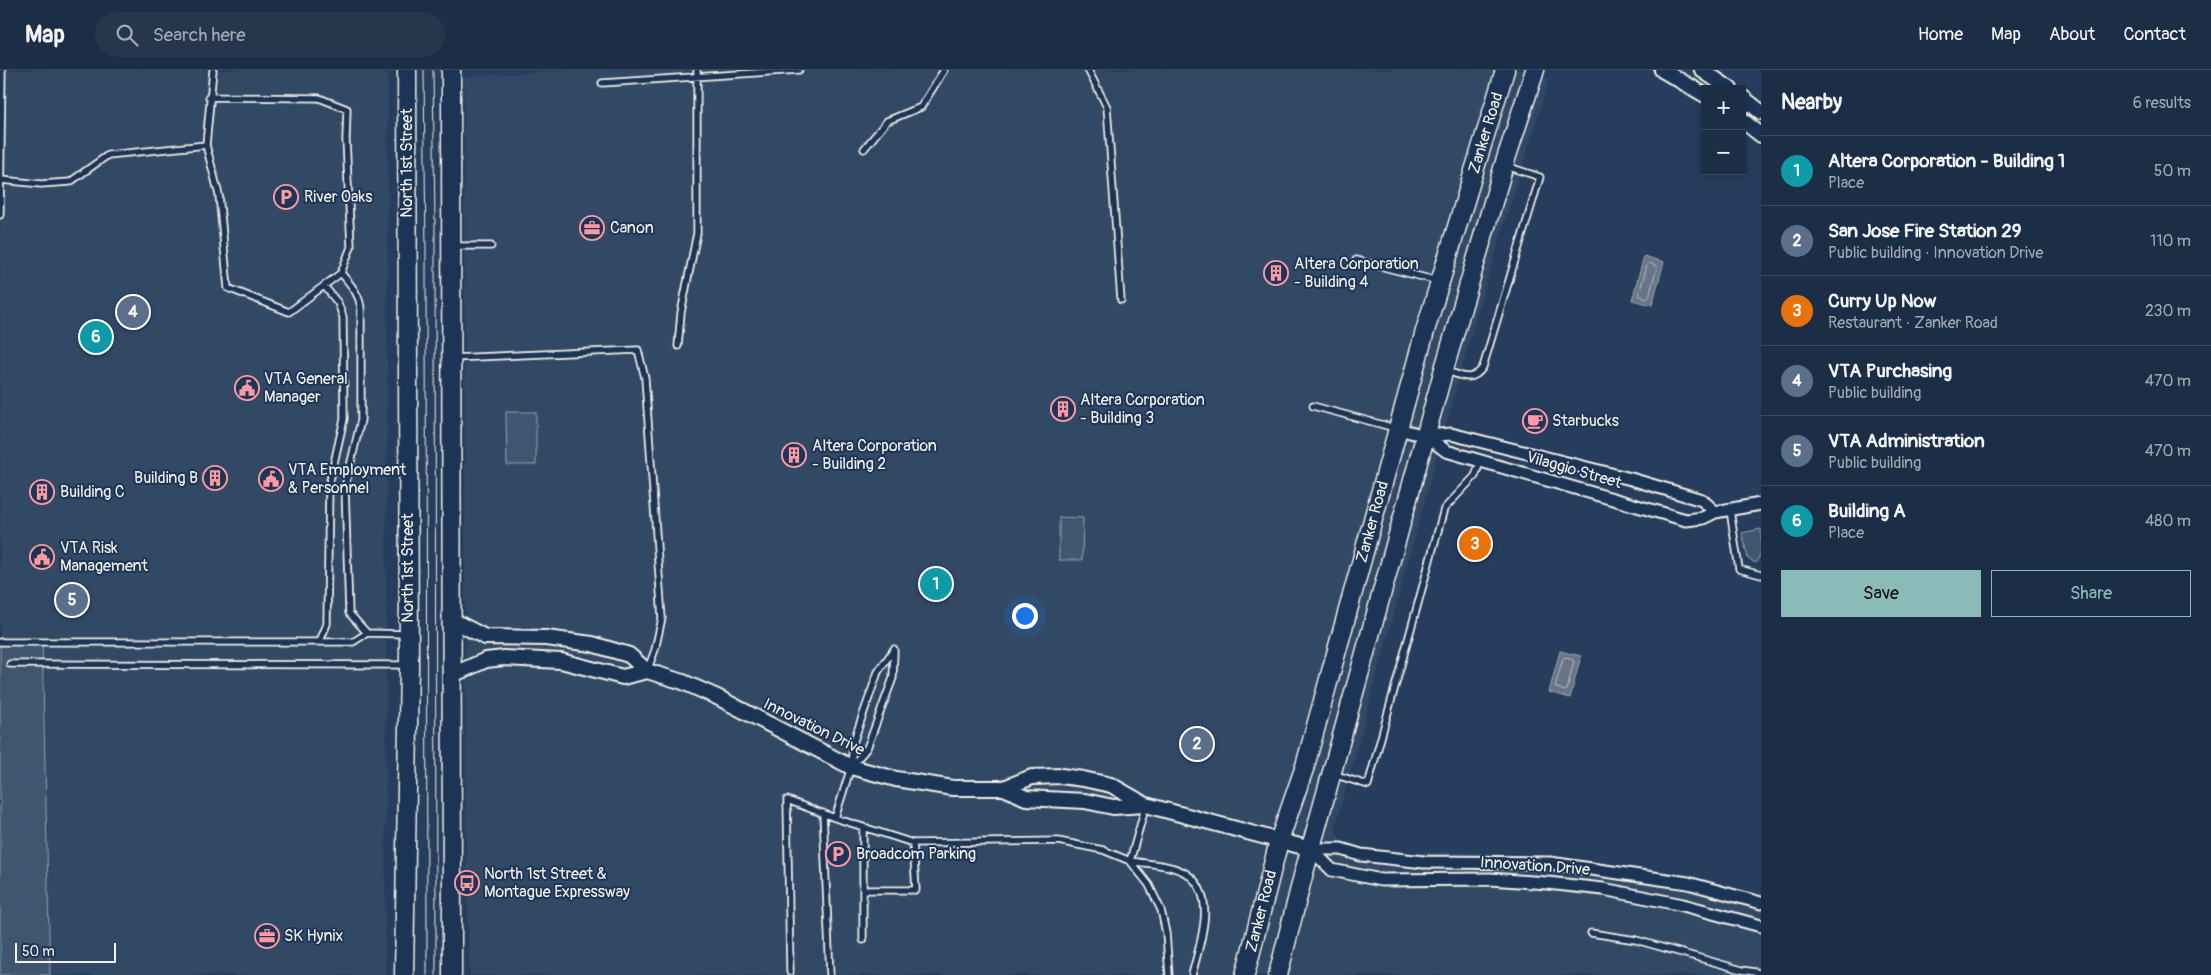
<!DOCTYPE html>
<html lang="en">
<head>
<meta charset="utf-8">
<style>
  :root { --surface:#1c2e46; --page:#25364d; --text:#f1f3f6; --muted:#a0a8b3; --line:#3a4a5f; --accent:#8bbbb9 }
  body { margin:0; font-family:Pangolin,sans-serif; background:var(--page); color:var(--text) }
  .controls { position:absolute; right:15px; top:15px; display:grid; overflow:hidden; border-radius:0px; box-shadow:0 2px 8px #0003 }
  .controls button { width:45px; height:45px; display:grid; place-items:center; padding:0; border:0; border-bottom:1px solid var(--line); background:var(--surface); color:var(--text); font:25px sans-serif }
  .scale { position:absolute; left:15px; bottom:12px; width:101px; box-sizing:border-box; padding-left:5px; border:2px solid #f4f1e8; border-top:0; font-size:14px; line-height:18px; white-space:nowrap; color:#f4f1e8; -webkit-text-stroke:4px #1d3557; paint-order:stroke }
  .you { position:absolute; left:1024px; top:545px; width:18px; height:18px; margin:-12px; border:4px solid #fff; border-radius:50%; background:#1a73e8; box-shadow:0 0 0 8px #1a73e833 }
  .badge { display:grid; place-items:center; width:32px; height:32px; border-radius:50%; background:var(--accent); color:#fff; font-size:16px; font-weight:700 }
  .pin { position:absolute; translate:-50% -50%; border:2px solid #fff; box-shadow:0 1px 5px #0006 }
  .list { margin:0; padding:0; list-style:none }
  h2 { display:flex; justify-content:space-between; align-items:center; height:65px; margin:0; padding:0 20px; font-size:21px }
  h2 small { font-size:16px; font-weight:400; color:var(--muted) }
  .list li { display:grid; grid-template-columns:32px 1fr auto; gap:15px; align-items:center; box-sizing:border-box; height:70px; padding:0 20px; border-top:1px solid var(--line) }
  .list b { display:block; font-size:19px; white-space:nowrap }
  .list p { margin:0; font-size:16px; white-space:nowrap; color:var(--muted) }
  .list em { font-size:16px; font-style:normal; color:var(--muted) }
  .actions { display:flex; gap:10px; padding:15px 20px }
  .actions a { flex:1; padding:11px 0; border:1px solid var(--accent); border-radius:0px; text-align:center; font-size:18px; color:var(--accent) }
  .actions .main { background:var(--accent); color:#111 }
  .icon { flex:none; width:28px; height:28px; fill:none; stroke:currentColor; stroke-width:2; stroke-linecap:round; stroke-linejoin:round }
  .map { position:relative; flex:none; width:1761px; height:905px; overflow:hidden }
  header { display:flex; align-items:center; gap:30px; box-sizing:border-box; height:70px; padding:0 25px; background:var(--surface); border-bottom:1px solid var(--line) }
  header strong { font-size:24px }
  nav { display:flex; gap:28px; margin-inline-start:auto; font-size:18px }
  .search { width:350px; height:45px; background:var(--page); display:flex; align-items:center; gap:12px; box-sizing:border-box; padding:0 18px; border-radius:28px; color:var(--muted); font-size:19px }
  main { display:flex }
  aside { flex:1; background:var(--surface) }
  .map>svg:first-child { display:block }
  .built { fill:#334966 }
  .green { fill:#40546f; stroke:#9aa2ac }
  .water { fill:#677588; stroke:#9fa7ae }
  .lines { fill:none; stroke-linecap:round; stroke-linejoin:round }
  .shore { stroke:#bcbfc2; stroke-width:1 }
  .service-casing { stroke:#f4f1e8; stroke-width:9 }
  .minor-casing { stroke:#f4f1e8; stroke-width:15 }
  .tertiary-casing { stroke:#f4f1e8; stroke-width:18 }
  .primary-casing { stroke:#f4f1e8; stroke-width:21 }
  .service { stroke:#1d3557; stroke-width:5.5 }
  .minor { stroke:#1d3557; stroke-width:11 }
  .tertiary { stroke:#1d3557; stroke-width:14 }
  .primary { stroke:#1d3557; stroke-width:18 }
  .tram { stroke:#f4f1e8; stroke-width:1 }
  .labels { text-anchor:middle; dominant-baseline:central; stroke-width:4; stroke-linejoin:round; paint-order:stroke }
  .street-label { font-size:16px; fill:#f4f1e8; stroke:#1d3557 }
  .poi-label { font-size:16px; fill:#f4f1e8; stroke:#1d3557; text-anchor:start }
</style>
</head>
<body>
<header>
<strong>Map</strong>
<div class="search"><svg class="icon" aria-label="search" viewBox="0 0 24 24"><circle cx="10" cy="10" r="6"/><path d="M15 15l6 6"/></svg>Search here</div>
<nav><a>Home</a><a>Map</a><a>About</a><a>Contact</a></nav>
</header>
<main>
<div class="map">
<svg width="1761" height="905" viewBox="0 0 1761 905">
  <rect width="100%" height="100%" fill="#263d5d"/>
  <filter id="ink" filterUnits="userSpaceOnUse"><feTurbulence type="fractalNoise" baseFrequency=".02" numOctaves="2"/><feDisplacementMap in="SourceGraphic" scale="10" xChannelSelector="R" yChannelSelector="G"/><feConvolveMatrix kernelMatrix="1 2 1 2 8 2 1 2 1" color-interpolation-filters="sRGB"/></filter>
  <g filter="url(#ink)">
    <path class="built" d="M 11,0 L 383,0 L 388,6 L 385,905 L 50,905 L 42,570 L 0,571 L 0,1 Z
      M 570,0 L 1534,0 L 1549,10 L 1484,219 L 1431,407 L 1336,754 L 1336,762 L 1341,770 L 1360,778 L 1408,783 L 1467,782 L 1566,788 L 1624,796 L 1684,809 L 1761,830 L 1761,905 L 470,905 L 466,798 L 464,7 Z"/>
    <path class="green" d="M 506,342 L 536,342 L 536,395 L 507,395 Z
      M 1059,447 L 1083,448 L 1082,490 L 1059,490 Z
      M 1761,459 L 1761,483 L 1756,493 L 1748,489 L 1742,463 Z
      M 42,570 L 50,905 L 0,905 L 0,571 Z"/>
    <path class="water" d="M 1644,186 L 1664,192 L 1652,235 L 1632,230 Z
      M 1560,581 L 1581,586 L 1570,628 L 1549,622 Z"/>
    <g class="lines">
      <path class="shore" d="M 1650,193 L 1657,197 L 1649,227 L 1646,229 L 1639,225 L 1647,195 Z
        M 1565,587 L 1574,591 L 1567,620 L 1565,621 L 1555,617 L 1563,589 Z"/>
      <defs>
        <path id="service" d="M 1088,0 L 1107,37 L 1121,230
          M 602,13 L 799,0
          M 209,27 L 319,28 L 347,39 L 346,69 L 351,177 L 341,203 L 289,242 L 228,218 L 219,125 L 206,75 L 213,0
          M 864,79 L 887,51 L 921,37 L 944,0
          M 1,110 L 41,114 L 70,112 L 108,85 L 206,75
          M 0,145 L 2,0
          M 453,176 L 491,176
          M 1356,190 L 1438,211
          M 341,203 C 350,214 359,223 361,238 L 361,350 L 345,417 L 349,543 L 367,563
          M 678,276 L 681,243 L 697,163 L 697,0
          M 452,288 L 638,280 L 645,308 L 662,548 L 655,580 L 647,601
          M 1445,300 C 1460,305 1472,314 1483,297 L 1540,107 L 1506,96
          M 1313,336 L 1395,358
          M 1730,440 L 1739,499 L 1761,505
          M 320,571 L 327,554 L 329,415 L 344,349 L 343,247 L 338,233 L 325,217
          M 0,572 L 353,572 L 367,563 L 406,564
          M 894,579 L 878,602 L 853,673 L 851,697 L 835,748 L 913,773 L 1058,771 L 1103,780 L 1130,791 L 1149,815 L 1161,840 L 1166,863 L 1169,905
          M 10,594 L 408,595
          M 851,697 L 867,678 L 893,608 L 894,581
          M 1333,704 L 1368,715 L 1444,439 L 1475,406 L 1481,390
          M 1146,735 L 1130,791 C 1147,794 1172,794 1187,804 C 1219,826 1199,875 1192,905
          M 823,743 L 830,905
          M 863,820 L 916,820 L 913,773
          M 1591,863 L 1636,870 L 1742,900 L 1761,903
          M 863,870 L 863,757
          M 790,902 L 787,730 L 835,748"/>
        <path id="minor" d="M 1398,359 L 1426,366 L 1451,364 L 1631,409 L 1702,430 L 1715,442
          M 1426,366 L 1446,381 L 1686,450 L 1703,448 L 1715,442 L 1761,434
          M 1311,779 L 1332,800 L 1381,810 L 1490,809 L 1547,813 L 1603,819 L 1683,835 L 1761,856
          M 1311,779 L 1341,779 L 1361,785 L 1424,792 L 1550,793 L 1688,813 L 1761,833"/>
        <path id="tertiary" d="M 1662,0 L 1705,25
          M 1702,0 L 1730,19
          M 1742,27 L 1761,42
          M 1742,50 L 1761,65
          M 452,550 L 485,567 L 546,568 L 592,574 L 629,585 L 647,601 L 683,612 L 717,627 L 851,697 L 896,709 L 953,718 L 1004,718 L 1032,707 L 1061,706 L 1083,709 L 1111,715 L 1146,735 L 1311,779
          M 452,605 L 486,590 L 504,588 L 561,591 L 623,607 L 647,601
          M 1004,718 L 1026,728 L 1085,731 L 1113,737 L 1145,735"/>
        <g id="primary">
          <path d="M 451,0 L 452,905"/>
          <path d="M 404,905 L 409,595 L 407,0"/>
          <path id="s1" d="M 1245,905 L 1279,771 L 1305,696 L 1425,261 L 1505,0"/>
          <path d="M 1278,905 L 1303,806 L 1444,299 L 1504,95 L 1535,0"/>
        </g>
      </defs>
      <use href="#service" class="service-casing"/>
      <use href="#minor" class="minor-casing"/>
      <use href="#tertiary" class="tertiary-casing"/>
      <use href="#primary" class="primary-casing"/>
      <use href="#service" class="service"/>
      <use href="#minor" class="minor"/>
      <use href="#tertiary" class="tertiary"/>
      <use href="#primary" class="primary"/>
      <path class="tram" d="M 424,0 L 426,182 L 427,905
        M 433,0 L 435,151 L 436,905"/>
    </g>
  </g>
  <defs>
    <symbol id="parking-ring" viewBox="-11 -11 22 22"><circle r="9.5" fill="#1d3557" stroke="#ff9aa2" stroke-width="1.5"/><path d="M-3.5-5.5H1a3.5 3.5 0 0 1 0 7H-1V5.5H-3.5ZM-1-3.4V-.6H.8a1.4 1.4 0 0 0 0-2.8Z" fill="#ff9aa2"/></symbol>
    <symbol id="office-ring" viewBox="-11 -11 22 22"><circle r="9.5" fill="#1d3557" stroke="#ff9aa2" stroke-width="1.5"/><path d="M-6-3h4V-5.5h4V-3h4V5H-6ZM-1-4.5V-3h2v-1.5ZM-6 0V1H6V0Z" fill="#ff9aa2"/></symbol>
    <symbol id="building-ring" viewBox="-11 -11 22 22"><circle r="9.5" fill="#1d3557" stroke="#ff9aa2" stroke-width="1.5"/><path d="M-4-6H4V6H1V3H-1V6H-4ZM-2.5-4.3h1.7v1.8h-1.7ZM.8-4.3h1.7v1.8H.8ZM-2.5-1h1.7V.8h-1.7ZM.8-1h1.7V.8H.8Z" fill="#ff9aa2"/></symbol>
    <symbol id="civic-ring" viewBox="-11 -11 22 22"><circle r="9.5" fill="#1d3557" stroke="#ff9aa2" stroke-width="1.5"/><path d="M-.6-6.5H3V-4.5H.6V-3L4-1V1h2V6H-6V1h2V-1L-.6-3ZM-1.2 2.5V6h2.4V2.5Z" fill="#ff9aa2"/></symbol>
    <symbol id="cafe-ring" viewBox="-11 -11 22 22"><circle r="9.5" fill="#1d3557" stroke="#ff9aa2" stroke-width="1.5"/><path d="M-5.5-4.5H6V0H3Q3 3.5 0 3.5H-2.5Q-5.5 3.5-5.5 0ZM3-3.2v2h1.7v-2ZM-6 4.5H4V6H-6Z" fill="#ff9aa2"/></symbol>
    <symbol id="bus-ring" viewBox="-11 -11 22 22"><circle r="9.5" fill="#1d3557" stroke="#ff9aa2" stroke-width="1.5"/><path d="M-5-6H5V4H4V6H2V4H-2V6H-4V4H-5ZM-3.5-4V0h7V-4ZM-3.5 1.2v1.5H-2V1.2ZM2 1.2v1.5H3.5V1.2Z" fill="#ff9aa2"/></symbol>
  </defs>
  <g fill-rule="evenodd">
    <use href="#parking-ring" x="272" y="113" width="28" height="28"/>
    <use href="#office-ring" x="578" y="144" width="28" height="28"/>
    <use href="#building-ring" x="1262" y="189" width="28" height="28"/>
    <use href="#civic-ring" x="233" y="304" width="28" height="28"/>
    <use href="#building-ring" x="1049" y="325" width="28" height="28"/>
    <use href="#cafe-ring" x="1521" y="337" width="28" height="28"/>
    <use href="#building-ring" x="780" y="371" width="28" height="28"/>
    <use href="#building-ring" x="201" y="394" width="28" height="28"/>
    <use href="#civic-ring" x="257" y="395" width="28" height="28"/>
    <use href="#building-ring" x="28" y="408" width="28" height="28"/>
    <use href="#civic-ring" x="28" y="473" width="28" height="28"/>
    <use href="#parking-ring" x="824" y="770" width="28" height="28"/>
    <use href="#bus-ring" x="453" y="799" width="28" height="28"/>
    <use href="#office-ring" x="253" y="852" width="28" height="28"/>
  </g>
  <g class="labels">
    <g class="street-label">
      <text stroke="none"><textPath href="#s1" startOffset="876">Zanker Road</textPath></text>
      <text transform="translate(407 93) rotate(-90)">North 1st Street</text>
      <text transform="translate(1574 400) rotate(16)">Vilaggio Street</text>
      <text stroke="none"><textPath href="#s1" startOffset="471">Zanker Road</textPath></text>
      <text transform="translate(408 498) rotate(-90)">North 1st Street</text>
      <text transform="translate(814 657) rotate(26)">Innovation Drive</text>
      <text transform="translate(1535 796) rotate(4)">Innovation Drive</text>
      <text stroke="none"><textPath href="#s1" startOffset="66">Zanker Road</textPath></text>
    </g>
    <g class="poi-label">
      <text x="304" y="127">River Oaks</text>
      <text x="610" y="158">Canon</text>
      <text x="1294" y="194">Altera Corporation<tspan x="1294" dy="18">- Building 4</tspan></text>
      <text x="264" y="309">VTA General<tspan x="264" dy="18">Manager</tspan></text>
      <text x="1080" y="330">Altera Corporation<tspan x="1080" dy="18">- Building 3</tspan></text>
      <text x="1552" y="351">Starbucks</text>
      <text x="812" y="376">Altera Corporation<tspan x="812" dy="18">- Building 2</tspan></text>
      <text x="288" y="400">VTA Employment<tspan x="288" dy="18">&amp; Personnel</tspan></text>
      <text x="198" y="408" text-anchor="end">Building B</text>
      <text x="60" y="422">Building C</text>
      <text x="60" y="478">VTA Risk<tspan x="60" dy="18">Management</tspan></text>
      <text x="856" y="784">Broadcom Parking</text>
      <text x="484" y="804">North 1st Street &amp;<tspan x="484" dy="18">Montague Expressway</tspan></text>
      <text x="284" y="866">SK Hynix</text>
    </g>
  </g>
</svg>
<div class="controls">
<button>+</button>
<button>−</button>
</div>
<div class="scale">50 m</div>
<div class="you"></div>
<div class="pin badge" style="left:936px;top:514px;background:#0f9aa8">1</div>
<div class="pin badge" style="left:1197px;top:674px;background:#5c6f8a">2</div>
<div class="pin badge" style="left:1475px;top:474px;background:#e8710a">3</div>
<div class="pin badge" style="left:133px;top:242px;background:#5c6f8a">4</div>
<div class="pin badge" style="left:72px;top:530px;background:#5c6f8a">5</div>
<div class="pin badge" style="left:96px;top:267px;background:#0f9aa8">6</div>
</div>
<aside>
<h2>Nearby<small>6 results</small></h2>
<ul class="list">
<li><span class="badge" style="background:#0f9aa8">1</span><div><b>Altera Corporation - Building 1</b><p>Place</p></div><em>50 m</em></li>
<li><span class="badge" style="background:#5c6f8a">2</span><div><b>San Jose Fire Station 29</b><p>Public building · Innovation Drive</p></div><em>110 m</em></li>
<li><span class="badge" style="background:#e8710a">3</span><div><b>Curry Up Now</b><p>Restaurant · Zanker Road</p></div><em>230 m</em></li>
<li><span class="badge" style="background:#5c6f8a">4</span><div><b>VTA Purchasing</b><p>Public building</p></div><em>470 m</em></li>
<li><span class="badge" style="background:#5c6f8a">5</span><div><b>VTA Administration</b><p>Public building</p></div><em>470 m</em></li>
<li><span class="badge" style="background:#0f9aa8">6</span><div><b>Building A</b><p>Place</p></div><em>480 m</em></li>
</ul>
<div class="actions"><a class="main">Save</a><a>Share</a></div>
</aside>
</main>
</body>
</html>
